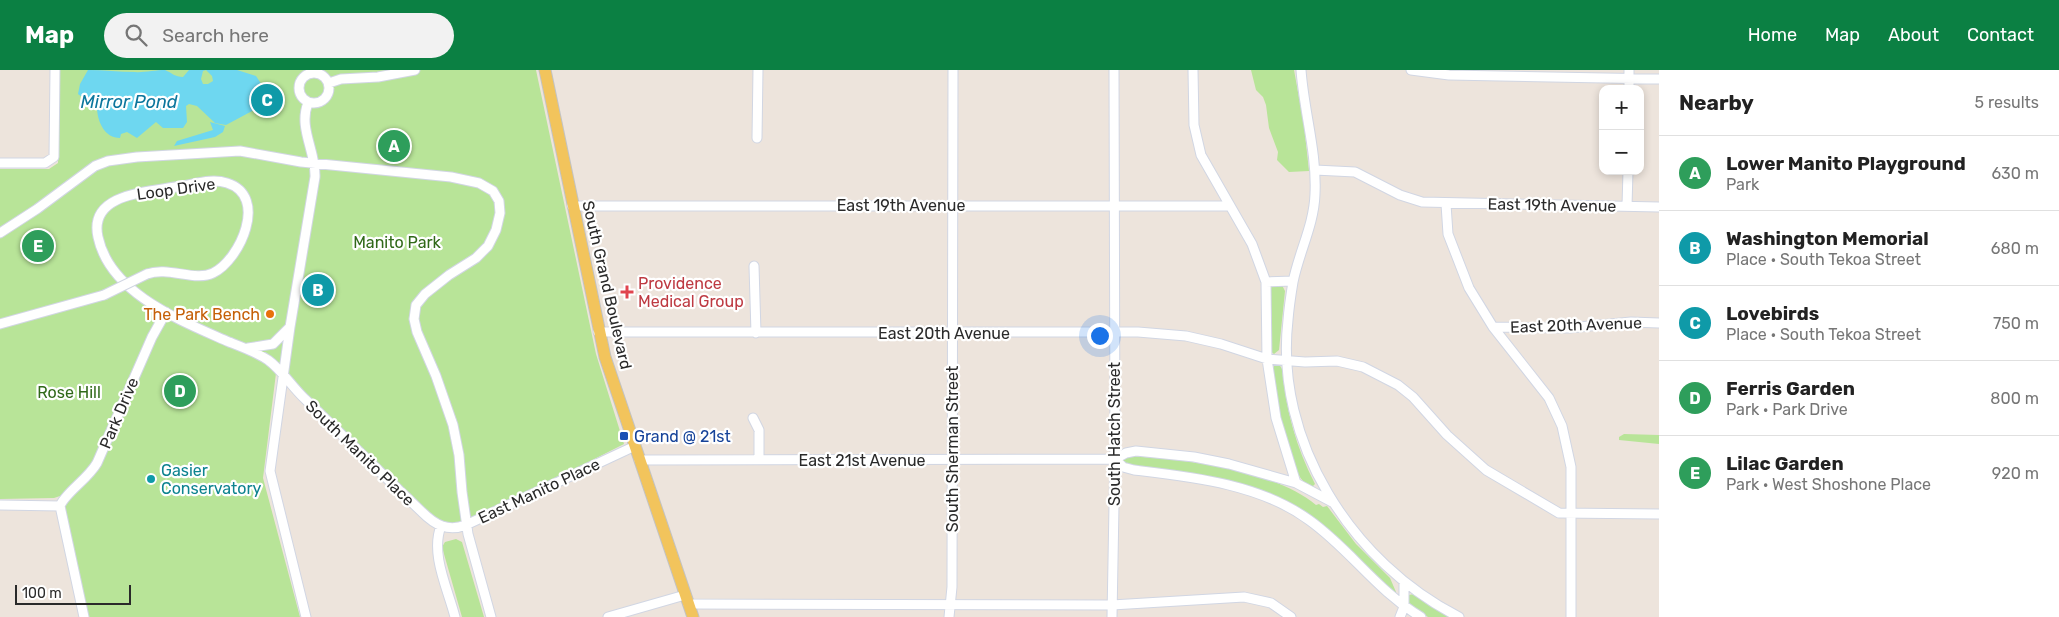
<!DOCTYPE html>
<html lang="en">
<head>
<meta charset="utf-8">
<style>
  :root { --surface:#fff; --page:#f2f2f2; --text:#222; --muted:#767676; --line:#e0e0e0; --accent:#0b8043 }
  body { margin:0; font-family:Rubik,sans-serif; background:var(--page); color:var(--text) }
  .controls { position:absolute; right:15px; top:15px; display:grid; overflow:hidden; border-radius:10px; box-shadow:0 2px 8px #0003 }
  .controls button { width:45px; height:45px; display:grid; place-items:center; padding:0; border:0; border-bottom:1px solid var(--line); background:var(--surface); color:var(--text); font:25px sans-serif }
  .scale { position:absolute; left:15px; bottom:12px; width:116px; box-sizing:border-box; padding-left:5px; border:2px solid #2a2a2a; border-top:0; font-size:14px; line-height:18px; white-space:nowrap; color:#2a2a2a; -webkit-text-stroke:4px #fff; paint-order:stroke }
  .you { position:absolute; left:1099px; top:265px; width:18px; height:18px; margin:-12px; border:4px solid #fff; border-radius:50%; background:#1a73e8; box-shadow:0 0 0 8px #1a73e833 }
  .badge { display:grid; place-items:center; width:32px; height:32px; border-radius:50%; background:var(--accent); color:#fff; font-size:16px; font-weight:700 }
  .pin { position:absolute; translate:-50% -50%; border:2px solid #fff; box-shadow:0 1px 5px #0006 }
  .list { margin:0; padding:0; list-style:none }
  h2 { display:flex; justify-content:space-between; align-items:center; height:65px; margin:0; padding:0 20px; font-size:21px }
  h2 small { font-size:16px; font-weight:400; color:var(--muted) }
  .list li { display:grid; grid-template-columns:32px 1fr auto; gap:15px; align-items:center; box-sizing:border-box; height:75px; padding:0 20px; border-top:1px solid var(--line) }
  .list b { display:block; font-size:19px; white-space:nowrap }
  .list p { margin:0; font-size:16px; white-space:nowrap; color:var(--muted) }
  .list em { font-size:16px; font-style:normal; color:var(--muted) }
  .icon { flex:none; width:28px; height:28px; fill:none; stroke:currentColor; stroke-width:2; stroke-linecap:round; stroke-linejoin:round }
  .map { position:relative; flex:none; width:1659px; height:547px; overflow:hidden }
  header { display:flex; align-items:center; gap:30px; box-sizing:border-box; height:70px; padding:0 25px; background:var(--accent); color:#fff }
  header strong { font-size:24px }
  nav { display:flex; gap:28px; margin-inline-start:auto; font-size:18px }
  .search { width:350px; height:45px; background:var(--page); display:flex; align-items:center; gap:12px; box-sizing:border-box; padding:0 18px; border-radius:28px; color:var(--muted); font-size:19px }
  main { display:flex }
  aside { flex:1; background:var(--surface) }
  .map>svg:first-child { display:block }
  .green { fill:#b8e498 }
  .water { fill:#6ed7f0; fill-rule:evenodd }
  .lines { fill:none; stroke-linecap:round; stroke-linejoin:round }
  .minor-casing { stroke:#d1d6e3; stroke-width:11 }
  .major-casing { stroke:#c3c3c3; stroke-width:13 }
  .minor { stroke:#fff; stroke-width:9 }
  .major { stroke:#f2c45c; stroke-width:11 }
  .minor-bridge-casing { stroke:#d1d6e3; stroke-width:11; stroke-linecap:butt }
  .minor-bridge { stroke:#fff; stroke-width:9 }
  .health-dot { fill:#e0444e; stroke:#fff; stroke-width:2 }
  .food-dot { fill:#e8710a; stroke:#fff; stroke-width:2 }
  .transit-dot { fill:#1a4fb4; stroke:#fff; stroke-width:2 }
  .culture-dot { fill:#0f9aa8; stroke:#fff; stroke-width:2 }
  .labels { text-anchor:middle; dominant-baseline:central; stroke-width:4.5; stroke-linejoin:round; paint-order:stroke }
  .street-label { font-size:16px; fill:#2a2a2a; stroke:#fff }
  .park-label { font-size:16px; fill:#306919; stroke:#fff }
  .health-label { font-size:16px; fill:#be3a42; stroke:#fff; text-anchor:start }
  .food-label { font-size:16px; fill:#c56008; stroke:#fff; text-anchor:end }
  .transit-label { font-size:16px; fill:#164399; stroke:#fff; text-anchor:start }
  .culture-label { font-size:16px; fill:#0d838f; stroke:#fff; text-anchor:start }
  .water-label { font-size:18px; font-style:italic; fill:#0c769d; stroke:#fff }
</style>
</head>
<body>
<header>
<strong>Map</strong>
<div class="search"><svg class="icon" aria-label="search" viewBox="0 0 24 24"><circle cx="10" cy="10" r="6"/><path d="M15 15l6 6"/></svg>Search here</div>
<nav><a>Home</a><a>Map</a><a>About</a><a>Contact</a></nav>
</header>
<main>
<div class="map">
<svg width="1659" height="547" viewBox="0 0 1659 547">
  <rect width="100%" height="100%" fill="#ede4dc"/>
  <path class="green" d="M 59,0 L 536,0 L 596,284 L 624,374 L 547,413 L 458,454 L 447,455 L 432,447 L 276,303 L 263,408 L 300,547 L 88,547 L 60,426 L 54,428 L 0,429 L 0,99 L 49,99 L 58,93 Z
    M 1251,0 L 1294,0 L 1304,55 L 1309,101 L 1289,102 L 1277,90 L 1278,82 L 1269,58 L 1266,35 L 1263,27 L 1256,20 Z
    M 1274,215 L 1282,215 L 1285,221 L 1279,280 L 1274,284 L 1269,280 L 1272,246 L 1269,219 Z
    M 1279,294 L 1282,299 C 1286,340 1296,377 1315,414 L 1312,417 C 1286,409 1276,325 1273,300 L 1274,295 Z
    M 1624,364 L 1659,365 L 1659,374 L 1619,370 L 1619,367 Z
    M 1128,386 C 1182,389 1274,399 1316,435 L 1319,434 L 1323,437 L 1327,436 L 1356,474 L 1390,508 L 1396,522 L 1393,522 L 1281,430 L 1128,397 L 1123,391 Z
    M 456,469 L 462,472 L 484,547 L 462,547 L 442,477 L 445,472 Z
    M 1414,524 L 1450,547 L 1428,547 L 1408,533 L 1409,525 Z"/>
  <path class="water" d="M 88,0 C 104,0 119,2 135,2 C 142,3 156,0 165,0 C 172,3 175,7 183,7 L 189,0 L 237,0 L 256,6 L 262,15 L 263,26 L 254,40 L 226,55 L 215,53 L 197,36 L 189,34 L 186,36 L 187,52 L 183,58 L 163,58 L 156,52 L 137,68 L 127,62 L 121,64 L 120,68 C 105,68 98,53 97,39 L 78,24 L 80,14 ZM 206,0 L 212,6 L 213,11 L 208,14 L 203,14 L 201,9 L 203,1 Z
    M 210,52 L 225,56 L 223,62 L 215,67 L 174,76 L 177,71 L 213,60 Z"/>
  <g class="lines">
    <defs>
      <path id="minor" d="M 1193,0 L 1194,55 L 1201,85 L 1252,174 L 1266,212 L 1267,289 L 1276,348 L 1296,413
        M 1301,0 C 1304,42 1317,82 1315,124 C 1314,155 1299,182 1293,212 C 1291,224 1289,237 1288,250 C 1274,371 1352,493 1459,547
        M 1411,0 L 1449,5 L 1659,9
        M299 18a15 15 0 1 1 30 0a15 15 0 1 1-30 0Z
        M 329,13 L 341,9 L 378,7 L 415,0
        M 1629,19 L 1629,0
        M 757,68 L 758,0
        M 0,93 L 45,93 L 54,87 L 55,0
        M 1315,100 L 1355,102 L 1400,125 L 1422,132 L 1659,137
        M 1446,134 L 1448,164 L 1469,218 L 1493,257 L 1549,328 L 1562,356 L 1571,397 L 1571,547
        M 572,136 L 1229,136
        M 1627,136 L 1628,101
        M 0,163 L 37,139 L 95,96 L 108,91 L 137,87 L 240,81 L 301,92 L 451,107 L 479,113 L 493,121 L 499,131 L 500,143 L 496,160 L 488,176 L 476,188 L 449,205 L 425,224 L 416,235 L 414,249 L 417,262 L 436,306 L 453,355 L 459,385 L 462,422 L 468,464 L 491,547
        M 754,196 L 756,263
        M 147,204 C 168,196 195,212 213,203 C 240,190 269,126 227,113 C 212,108 195,114 181,116 C 151,122 88,122 98,167 C 110,224 182,251 229,272 C 242,277 256,282 268,290 C 282,300 292,317 305,329 C 344,367 383,405 422,442 C 435,455 448,462 466,455 L 635,376
        M 1266,212 L 1293,211
        M 0,254 L 104,225
        M 1493,257 L 1569,258 L 1631,252 L 1659,253
        M 598,262 L 1138,262 L 1186,266 L 1221,274 L 1267,289 L 1305,292 L 1337,291 L 1363,297 L 1398,315 L 1413,327 L 1447,365 L 1486,400 L 1559,443 L 1659,444
        M 248,278 L 273,274 L 290,257
        M 753,348 L 759,360 L 759,390
        M 1115,389 L 1123,397 L 1134,400 C 1193,407 1260,414 1309,450 C 1350,479 1376,520 1421,547
        M 639,390 L 1115,389 L 1126,383 L 1136,381 L 1194,387 L 1229,394 L 1296,413 L 1332,432
        M 0,435 L 60,436
        M 60,436 C 65,423 88,409 97,393 L 152,267 L 166,242
        M 60,436 L 84,547
        M 441,456 C 430,484 448,519 455,547
        M 688,534 L 1112,535 L 1244,527 L 1271,533 L 1291,547
        M 306,547 L 270,401 L 290,257 L 315,107 C 316,81 298,58 308,33
        M 608,547 L 685,525
        M 949,547 L 952,517 L 953,0
        M 1112,547 L 1115,379 L 1114,0
        M 1400,547 L 1404,537 L 1404,512"/>
      <path id="major" d="M 545,0 L 605,287 L 693,547"/>
    </defs>
    <use href="#minor" class="minor-casing"/>
    <use href="#major" class="major-casing"/>
    <use href="#minor" class="minor"/>
    <use href="#major" class="major"/>
    <defs>
      <path id="minor-bridge" d="M 104,225 L 147,204"/>
    </defs>
    <use href="#minor-bridge" class="minor-bridge-casing"/>
    <use href="#minor-bridge" class="minor-bridge"/>
  </g>
  <path class="health-dot" d="M624.5 214.5h5v5h5v5h-5v5h-5v-5h-5v-5h5z"/>
  <circle class="food-dot" cx="270" cy="244" r="5"/>
  <rect class="transit-dot" x="619" y="361" width="10" height="10" rx="2.5"/>
  <circle class="culture-dot" cx="151" cy="409" r="5"/>
  <g class="labels">
    <g class="street-label">
      <text transform="translate(176 119) rotate(-8)">Loop Drive</text>
      <text x="901" y="135">East 19th Avenue</text>
      <text transform="translate(1552 135) rotate(1)">East 19th Avenue</text>
      <text transform="translate(607 215) rotate(77)">South Grand Boulevard</text>
      <text transform="translate(1576 255) rotate(-2)">East 20th Avenue</text>
      <text x="944" y="263">East 20th Avenue</text>
      <text transform="translate(119 343) rotate(-67)">Park Drive</text>
      <text transform="translate(1114 364) rotate(-90)">South Hatch Street</text>
      <text transform="translate(952 379) rotate(-90)">South Sherman Street</text>
      <text transform="translate(360 383) rotate(44)">South Manito Place</text>
      <text x="862" y="390">East 21st Avenue</text>
      <text transform="translate(539 421) rotate(-25)">East Manito Place</text>
    </g>
    <g class="park-label">
      <text x="397" y="172">Manito Park</text>
      <text x="69" y="322">Rose Hill</text>
    </g>
    <g class="health-label">
      <text x="638" y="213">Providence<tspan x="638" dy="18">Medical Group</tspan></text>
    </g>
    <g class="food-label">
      <text x="260" y="244">The Park Bench</text>
    </g>
    <g class="transit-label">
      <text x="634" y="366">Grand @ 21st</text>
    </g>
    <g class="culture-label">
      <text x="161" y="400">Gasier<tspan x="161" dy="18">Conservatory</tspan></text>
    </g>
    <g class="water-label">
      <text x="129" y="32">Mirror Pond</text>
    </g>
  </g>
</svg>
<div class="controls">
<button>+</button>
<button>−</button>
</div>
<div class="scale">100 m</div>
<div class="you"></div>
<div class="pin badge" style="left:394px;top:76px;background:#2e9e5b">A</div>
<div class="pin badge" style="left:318px;top:220px;background:#0f9aa8">B</div>
<div class="pin badge" style="left:267px;top:30px;background:#0f9aa8">C</div>
<div class="pin badge" style="left:180px;top:321px;background:#2e9e5b">D</div>
<div class="pin badge" style="left:38px;top:176px;background:#2e9e5b">E</div>
</div>
<aside>
<h2>Nearby<small>5 results</small></h2>
<ul class="list">
<li><span class="badge" style="background:#2e9e5b">A</span><div><b>Lower Manito Playground</b><p>Park</p></div><em>630 m</em></li>
<li><span class="badge" style="background:#0f9aa8">B</span><div><b>Washington Memorial</b><p>Place · South Tekoa Street</p></div><em>680 m</em></li>
<li><span class="badge" style="background:#0f9aa8">C</span><div><b>Lovebirds</b><p>Place · South Tekoa Street</p></div><em>750 m</em></li>
<li><span class="badge" style="background:#2e9e5b">D</span><div><b>Ferris Garden</b><p>Park · Park Drive</p></div><em>800 m</em></li>
<li><span class="badge" style="background:#2e9e5b">E</span><div><b>Lilac Garden</b><p>Park · West Shoshone Place</p></div><em>920 m</em></li>
</ul>
</aside>
</main>
</body>
</html>
